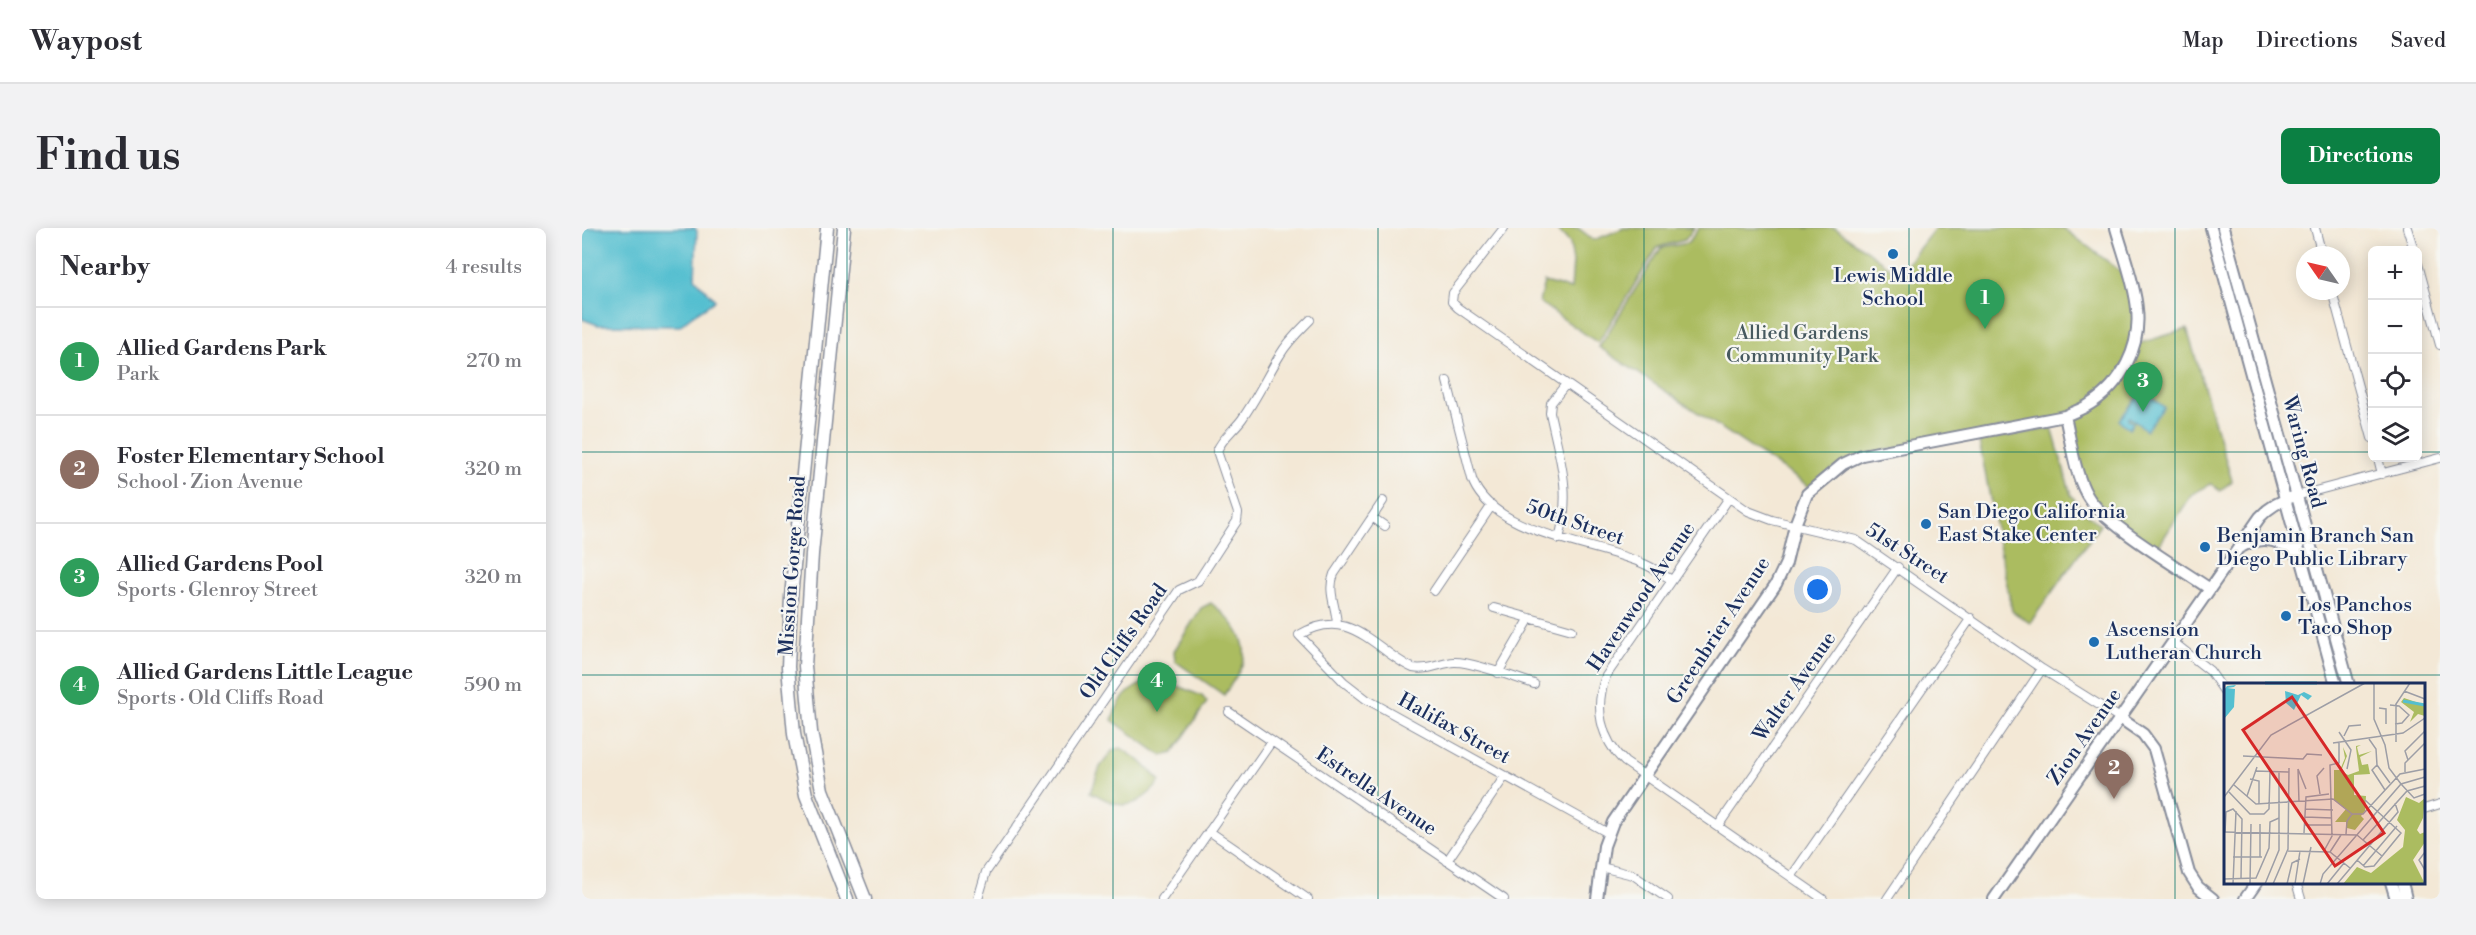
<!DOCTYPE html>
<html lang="en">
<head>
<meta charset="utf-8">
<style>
  :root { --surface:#fff; --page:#f2f2f3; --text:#2b2b33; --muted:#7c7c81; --line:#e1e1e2; --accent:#0b8043 }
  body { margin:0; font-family:"Libre Bodoni",serif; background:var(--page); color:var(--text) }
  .controls { position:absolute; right:18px; top:18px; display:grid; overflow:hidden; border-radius:9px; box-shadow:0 3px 15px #0003 }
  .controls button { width:54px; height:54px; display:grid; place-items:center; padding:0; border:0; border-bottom:2px solid var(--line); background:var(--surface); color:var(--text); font:30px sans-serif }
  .compass { position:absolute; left:1714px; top:18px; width:54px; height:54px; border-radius:50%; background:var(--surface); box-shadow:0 3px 15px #0003; rotate:304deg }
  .you { position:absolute; left:1236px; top:362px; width:21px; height:21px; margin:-15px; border:4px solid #fff; border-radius:50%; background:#1a73e8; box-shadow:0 0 0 9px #1a73e833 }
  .badge { display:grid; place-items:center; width:39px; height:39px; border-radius:50%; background:var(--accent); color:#fff; font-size:20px; font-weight:700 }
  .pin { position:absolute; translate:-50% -50px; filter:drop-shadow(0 2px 3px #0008) }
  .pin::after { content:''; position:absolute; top:32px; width:21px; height:18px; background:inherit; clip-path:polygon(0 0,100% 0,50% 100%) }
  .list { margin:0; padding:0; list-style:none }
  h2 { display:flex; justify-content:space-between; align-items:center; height:78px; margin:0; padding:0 24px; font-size:26px }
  h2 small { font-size:20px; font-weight:400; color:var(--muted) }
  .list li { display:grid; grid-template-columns:39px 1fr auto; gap:18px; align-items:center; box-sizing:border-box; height:108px; padding:0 24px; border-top:2px solid var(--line) }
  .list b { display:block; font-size:22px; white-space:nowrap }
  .list p { margin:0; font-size:20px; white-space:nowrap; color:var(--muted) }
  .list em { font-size:20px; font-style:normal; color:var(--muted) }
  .icon { flex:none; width:33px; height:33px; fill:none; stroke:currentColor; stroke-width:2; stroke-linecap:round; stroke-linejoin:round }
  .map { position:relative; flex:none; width:1858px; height:671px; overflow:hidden; border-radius:9px }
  header { display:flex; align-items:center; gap:36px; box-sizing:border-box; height:84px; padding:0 30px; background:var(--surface); border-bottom:2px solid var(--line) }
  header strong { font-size:28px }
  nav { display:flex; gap:33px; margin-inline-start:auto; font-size:21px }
  .intro { display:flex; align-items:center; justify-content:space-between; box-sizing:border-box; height:144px; padding:0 36px }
  h1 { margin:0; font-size:42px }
  .button { padding:15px 27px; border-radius:9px; background:var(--accent); color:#fff; font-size:21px; font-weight:700 }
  main { display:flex; gap:36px; padding:0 36px }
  aside { flex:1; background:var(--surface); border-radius:9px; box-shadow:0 3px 15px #0003 }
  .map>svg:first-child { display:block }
  .green { fill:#abbc60; stroke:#63765f; stroke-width:1.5 }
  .water { fill:#54bfd0; stroke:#387797; stroke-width:1.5 }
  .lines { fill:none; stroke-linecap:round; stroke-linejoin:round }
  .street-casing { stroke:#878c9a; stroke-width:10 }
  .secondary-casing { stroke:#878c9a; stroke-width:14 }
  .primary-casing { stroke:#878c9a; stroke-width:15 }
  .street { stroke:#fff; stroke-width:8 }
  .secondary { stroke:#fff; stroke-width:10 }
  .primary { stroke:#fff; stroke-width:12 }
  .grid { fill:none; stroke:#0f766e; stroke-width:1.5; stroke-opacity:0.55 }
  .poi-dot { fill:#1f6fb2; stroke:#f6f6f2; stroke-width:2 }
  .labels { text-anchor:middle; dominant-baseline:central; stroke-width:4.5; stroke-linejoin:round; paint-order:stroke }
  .poi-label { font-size:20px; fill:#1b2f5e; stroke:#f6f6f2; text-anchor:start }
  .park-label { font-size:20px; fill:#46595f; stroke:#f6f6f2 }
  .street-label { font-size:20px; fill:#1b2f5e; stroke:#f6f6f2 }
  .inset-river { fill:none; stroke:#54bfd0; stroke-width:3 }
  .inset-road { fill:none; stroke:#9d9ea6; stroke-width:1.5 }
  .view { fill:#d62828; fill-opacity:0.15; stroke:#d62828; stroke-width:3 }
  .inset-edge { fill:none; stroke:#1b2f5e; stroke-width:3 }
</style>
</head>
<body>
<header>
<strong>Waypost</strong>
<nav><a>Map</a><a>Directions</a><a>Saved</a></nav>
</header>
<div class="intro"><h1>Find us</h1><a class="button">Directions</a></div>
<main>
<aside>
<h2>Nearby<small>4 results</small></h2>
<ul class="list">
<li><span class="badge" style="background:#2e9e5b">1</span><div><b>Allied Gardens Park</b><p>Park</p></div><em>270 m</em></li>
<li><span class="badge" style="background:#8d6e63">2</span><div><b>Foster Elementary School</b><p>School · Zion Avenue</p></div><em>320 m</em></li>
<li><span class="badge" style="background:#2e9e5b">3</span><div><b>Allied Gardens Pool</b><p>Sports · Glenroy Street</p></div><em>320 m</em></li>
<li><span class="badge" style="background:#2e9e5b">4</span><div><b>Allied Gardens Little League</b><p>Sports · Old Cliffs Road</p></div><em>590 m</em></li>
</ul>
</aside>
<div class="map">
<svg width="1858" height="671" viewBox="0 0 1858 671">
  <rect width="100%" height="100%" fill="#f6f6f2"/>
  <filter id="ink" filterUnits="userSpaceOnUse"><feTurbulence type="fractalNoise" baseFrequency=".0167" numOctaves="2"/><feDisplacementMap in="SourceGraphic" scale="12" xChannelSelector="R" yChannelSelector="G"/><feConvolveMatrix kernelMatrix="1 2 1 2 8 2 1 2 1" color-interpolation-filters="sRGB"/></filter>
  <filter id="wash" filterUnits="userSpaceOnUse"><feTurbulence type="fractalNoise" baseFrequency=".008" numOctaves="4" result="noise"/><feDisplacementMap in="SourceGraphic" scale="24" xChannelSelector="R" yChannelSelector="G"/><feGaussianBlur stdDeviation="1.35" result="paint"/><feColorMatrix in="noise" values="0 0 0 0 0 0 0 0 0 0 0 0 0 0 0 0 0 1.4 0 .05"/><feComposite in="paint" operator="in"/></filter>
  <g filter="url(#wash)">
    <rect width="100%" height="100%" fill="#f3e8d6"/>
    <path class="green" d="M 974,0 L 996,0 L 1012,12 L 1042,0 L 1112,0 L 1103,12 L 1076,19 L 1016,115 L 957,74 L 962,54 L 989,61 L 991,34 L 988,15 Z
      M 1117,0 L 1253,0 L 1317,46 L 1353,0 L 1481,0 L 1537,42 L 1553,72 L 1552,117 L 1605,101 L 1650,253 L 1638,263 L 1629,256 L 1610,266 L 1574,322 L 1511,276 L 1483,188 L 1280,227 L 1231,261 L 1017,119 L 1079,20 L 1106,15 Z
      M 1470,200 L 1489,267 L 1502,283 L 1518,297 L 1448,395 L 1430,383 L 1397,213 Z
      M 629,375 C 647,389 668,410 661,434 C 658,445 648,457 642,467 L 593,433 L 592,423 L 619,380 Z
      M 579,451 L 620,468 L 625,474 L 591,525 L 580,528 L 530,492 C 538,466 552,455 579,451 Z
      M 539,520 L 558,533 L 578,553 C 574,560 568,565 561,570 C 543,584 528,574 509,564 L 518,539 L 531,522 Z"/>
    <path class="water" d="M 0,0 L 113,0 L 115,3 L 113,50 L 133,72 C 122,82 109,86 98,98 L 16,97 L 0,91 Z
      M 1561,162 L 1582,179 L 1564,202 L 1547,189 L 1546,191 L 1551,195 L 1547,201 L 1537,192 Z"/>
  </g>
  <g filter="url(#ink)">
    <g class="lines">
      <defs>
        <path id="street" d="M 922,0 L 871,65 L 870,74 L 876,80 L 1166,283 L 1190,292 L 1274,312 L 1460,441 L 1538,490
          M 1733,0 L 1740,27
          M 1825,0 L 1832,22
          M 1836,36 L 1858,117
          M 1750,63 L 1790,210
          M 865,153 L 890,251 C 910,307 1016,315 1062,336 C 1072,340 1081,347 1090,352
          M 1796,230 L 1800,246
          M 1714,268 L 1858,230
          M 1147,270 L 1024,448 C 1012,479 1018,511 1043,534 L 1241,671
          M 790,289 L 803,298
          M 977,311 C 990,262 978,232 968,185 L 969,175 L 984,156
          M 852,363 L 910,277
          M 912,380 L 990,402
          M 755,396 C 754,378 745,363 752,346 L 801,273
          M 1591,414 L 1628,443 L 1644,466
          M 916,445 L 948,390
          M 952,456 C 935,450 888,433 872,434 C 859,435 846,443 831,440 C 823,437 815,431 808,426 C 777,403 755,384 717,407 L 762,454 L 784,471 L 1026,605
          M 647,484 L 922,671
          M 1842,581 L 1858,576
          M 1136,598 L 1316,339
          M 627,603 L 726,671
          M 865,633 L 923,548
          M 1019,639 L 1051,647 L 1086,671
          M 1209,649 L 1389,390
          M 1714,654 L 1719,671
          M 396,671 L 404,644 L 597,362 L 616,353 L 655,293 L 656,285 L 635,223 C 640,210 652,202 660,191 C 675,170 685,148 698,127 C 706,113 717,103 728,92
          M 580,671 L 690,513
          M 1305,671 L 1460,441"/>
        <path id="secondary" d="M 1629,0 L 1754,457
          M 1641,0 L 1767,457
          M 1483,188 C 1489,213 1492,244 1505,267 C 1520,295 1599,341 1628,361
          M 1659,319 C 1683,305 1700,313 1719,331
          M 1538,490 L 1561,506 L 1572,521 L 1607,645 L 1616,659 L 1631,671
          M 1809,654 L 1814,671
          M 1820,654 L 1824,671
          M 1015,671 L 1022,618 L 1031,594 L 1194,356 L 1204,335 L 1213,297 L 1225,266 L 1261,236 L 1280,227 L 1483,188 C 1491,184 1501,181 1508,176 C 1540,156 1559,119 1555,81 C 1553,56 1541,25 1534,0
          M 1412,671 L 1678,289 C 1688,278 1699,272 1714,268
          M 1663,671 L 1675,654"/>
        <path id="primary" d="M 245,0 L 209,369 L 206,439 L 212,506 L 224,567 L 265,671
          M 262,0 L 230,326 L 223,438 L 229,504 L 240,562 L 283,671"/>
      </defs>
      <use href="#street" class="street-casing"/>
      <use href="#secondary" class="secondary-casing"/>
      <use href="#primary" class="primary-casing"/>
      <use href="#street" class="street"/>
      <use href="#secondary" class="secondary"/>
      <use href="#primary" class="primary"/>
    </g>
  </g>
  <path class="grid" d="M 265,0 L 265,671M 531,0 L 531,671M 796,0 L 796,671M 1062,0 L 1062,671M 1327,0 L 1327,671M 1593,0 L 1593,671M 0,224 L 1790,224M 1836,224 L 1858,224M 0,447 L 1858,447"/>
  <g class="poi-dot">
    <circle cx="1311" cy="26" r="6"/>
    <circle cx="1344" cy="296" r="6"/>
    <circle cx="1623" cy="319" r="6"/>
    <circle cx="1704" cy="388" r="6"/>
    <circle cx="1512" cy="414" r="6"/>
  </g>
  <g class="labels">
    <g class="poi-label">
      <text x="1311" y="48" text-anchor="middle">Lewis Middle<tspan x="1311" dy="23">School</tspan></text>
      <text x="1356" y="284">San Diego California<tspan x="1356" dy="23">East Stake Center</tspan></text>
      <text x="1635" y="308">Benjamin Branch San<tspan x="1635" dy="23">Diego Public Library</tspan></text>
      <text x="1716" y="377">Los Panchos<tspan x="1716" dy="23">Taco Shop</tspan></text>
      <text x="1524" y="402">Ascension<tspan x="1524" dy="23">Lutheran Church</tspan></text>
    </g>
    <g class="park-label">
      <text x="1220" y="105">Allied Gardens<tspan x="1220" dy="23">Community Park</tspan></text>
    </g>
    <g class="street-label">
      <text transform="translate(1721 224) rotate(75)">Waring Road</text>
      <text transform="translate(993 295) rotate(19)">50th Street</text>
      <text transform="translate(1325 326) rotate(33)">51st Street</text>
      <text transform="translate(211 338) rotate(-86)">Mission Gorge Road</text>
      <text transform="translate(1060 369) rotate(-56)">Havenwood Avenue</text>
      <text transform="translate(1137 403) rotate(-57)">Greenbrier Avenue</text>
      <text transform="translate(542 414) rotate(-55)">Old Cliffs Road</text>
      <text transform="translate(1213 459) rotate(-55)">Walter Avenue</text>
      <text transform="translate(872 501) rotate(29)">Halifax Street</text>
      <text transform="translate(1503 509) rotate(-55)">Zion Avenue</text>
      <text transform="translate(794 564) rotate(34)">Estrella Avenue</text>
    </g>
  </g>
  <g transform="translate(1642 455)">
    <rect width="201" height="201" fill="#f3e8d6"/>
    <path d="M 180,15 L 201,22 L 201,33 L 194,31 L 186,39 L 190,29 L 177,19 ZM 137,62 L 133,64 L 135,72 L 148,68 L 136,74 L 138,82 L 144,81 L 146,91 L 130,92 L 130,112 L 142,113 L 141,128 L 137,133 L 140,136 L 131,147 L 123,145 L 122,139 L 111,139 L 122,126 L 110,117 L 110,87 L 116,87 L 121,75 L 119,64 L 123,73 L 117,88 L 124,92 L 135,88 L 132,65 L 132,63 ZM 182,114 L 195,120 L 201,115 L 199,135 L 193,147 L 196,151 L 201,149 L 201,159 L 189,177 L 201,201 L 119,201 L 133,184 L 147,190 L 179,164 L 181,147 L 173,137 Z" fill="#abbc60"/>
    <path d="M 12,2 L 10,4 L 3,5 L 11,6 L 10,24 L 0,36 L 0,7 L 3,3 ZM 61,8 L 74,12 L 80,9 L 88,13 L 84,17 L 77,12 L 70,27 L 62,20 Z" fill="#54bfd0"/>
    <path class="inset-river" d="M 41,0 L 93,0M 179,18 L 201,22"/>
    <path class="inset-road" d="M 150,0 L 150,36 L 161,62 L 165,85 L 177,101M 180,8 L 201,16M 166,22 L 175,23 L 185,32 L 178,40 L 171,41M 155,25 L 162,26 L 162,41M 115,49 L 127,67 L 123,86M 120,53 L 125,43 L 137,42M 145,56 L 152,66 L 153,82M 172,59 L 172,21 L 186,0M 109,60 L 179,50 L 201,35M 19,73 L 79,76 L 83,71 L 98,72M 184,77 L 181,68 L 201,48M 153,82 L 148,87 L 161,107M 153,82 L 166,100M 74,86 L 75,119M 74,86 L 82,106M 31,88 L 65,89M 181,89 L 181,80 L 201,60M 26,96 L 35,98 L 35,121M 177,101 L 190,115 L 201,111M 10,102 L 32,121 L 109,116 L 128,131M 5,109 L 26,131 L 40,131 L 45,126 L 46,89M 96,111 L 93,93 L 100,85M 23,113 L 33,84M 0,114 L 47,52 L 141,0M 81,126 L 109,127M 128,131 L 139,131 L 176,91 L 201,86M 81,134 L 108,135M 81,142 L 108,142M 0,149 L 133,152M 1,149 L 2,129 L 9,126 L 18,136 L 17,196M 80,150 L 82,114 L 105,111M 122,151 L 123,138 L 128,131M 133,152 L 158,173M 139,157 L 183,108 L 201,103M 64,168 L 106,169 L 126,185M 100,168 L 108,153 L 106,82 L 115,80 L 115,60M 106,169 L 117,152M 201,169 L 195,177 L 201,187M 9,174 L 38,174M 36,174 L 36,141M 133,177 L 141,184 L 150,183 L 177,150 L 141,117M 139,183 L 173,143M 0,196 L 32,195 L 45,165 L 46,139 L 55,135M 9,201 L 12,128M 26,201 L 27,141M 41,201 L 55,167 L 55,89M 49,201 L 64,166 L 65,85M 63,201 L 68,180 L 76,176M 71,201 L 76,168M 79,201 L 87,164M 96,201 L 99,191 L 177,101 L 201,94M 103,201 L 120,180M 113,201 L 174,129 L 171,120"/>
    <path class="view" d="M 68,14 L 160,150 L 111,183 L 19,47 Z"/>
    <rect width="201" height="201" class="inset-edge"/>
  </g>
</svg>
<div class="controls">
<button>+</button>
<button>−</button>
<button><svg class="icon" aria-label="locate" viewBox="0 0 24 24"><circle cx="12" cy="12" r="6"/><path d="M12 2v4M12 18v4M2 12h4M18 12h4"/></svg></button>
<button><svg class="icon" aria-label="layers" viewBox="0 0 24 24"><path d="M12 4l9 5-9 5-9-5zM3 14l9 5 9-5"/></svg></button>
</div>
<svg class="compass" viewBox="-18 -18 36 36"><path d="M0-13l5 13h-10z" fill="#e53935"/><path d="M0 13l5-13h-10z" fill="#7c7c81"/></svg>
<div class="you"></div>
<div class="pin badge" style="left:1403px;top:101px;background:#2e9e5b">1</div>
<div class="pin badge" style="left:1532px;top:571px;background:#8d6e63">2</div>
<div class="pin badge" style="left:1561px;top:184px;background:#2e9e5b">3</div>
<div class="pin badge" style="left:575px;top:484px;background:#2e9e5b">4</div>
</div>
</main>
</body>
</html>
